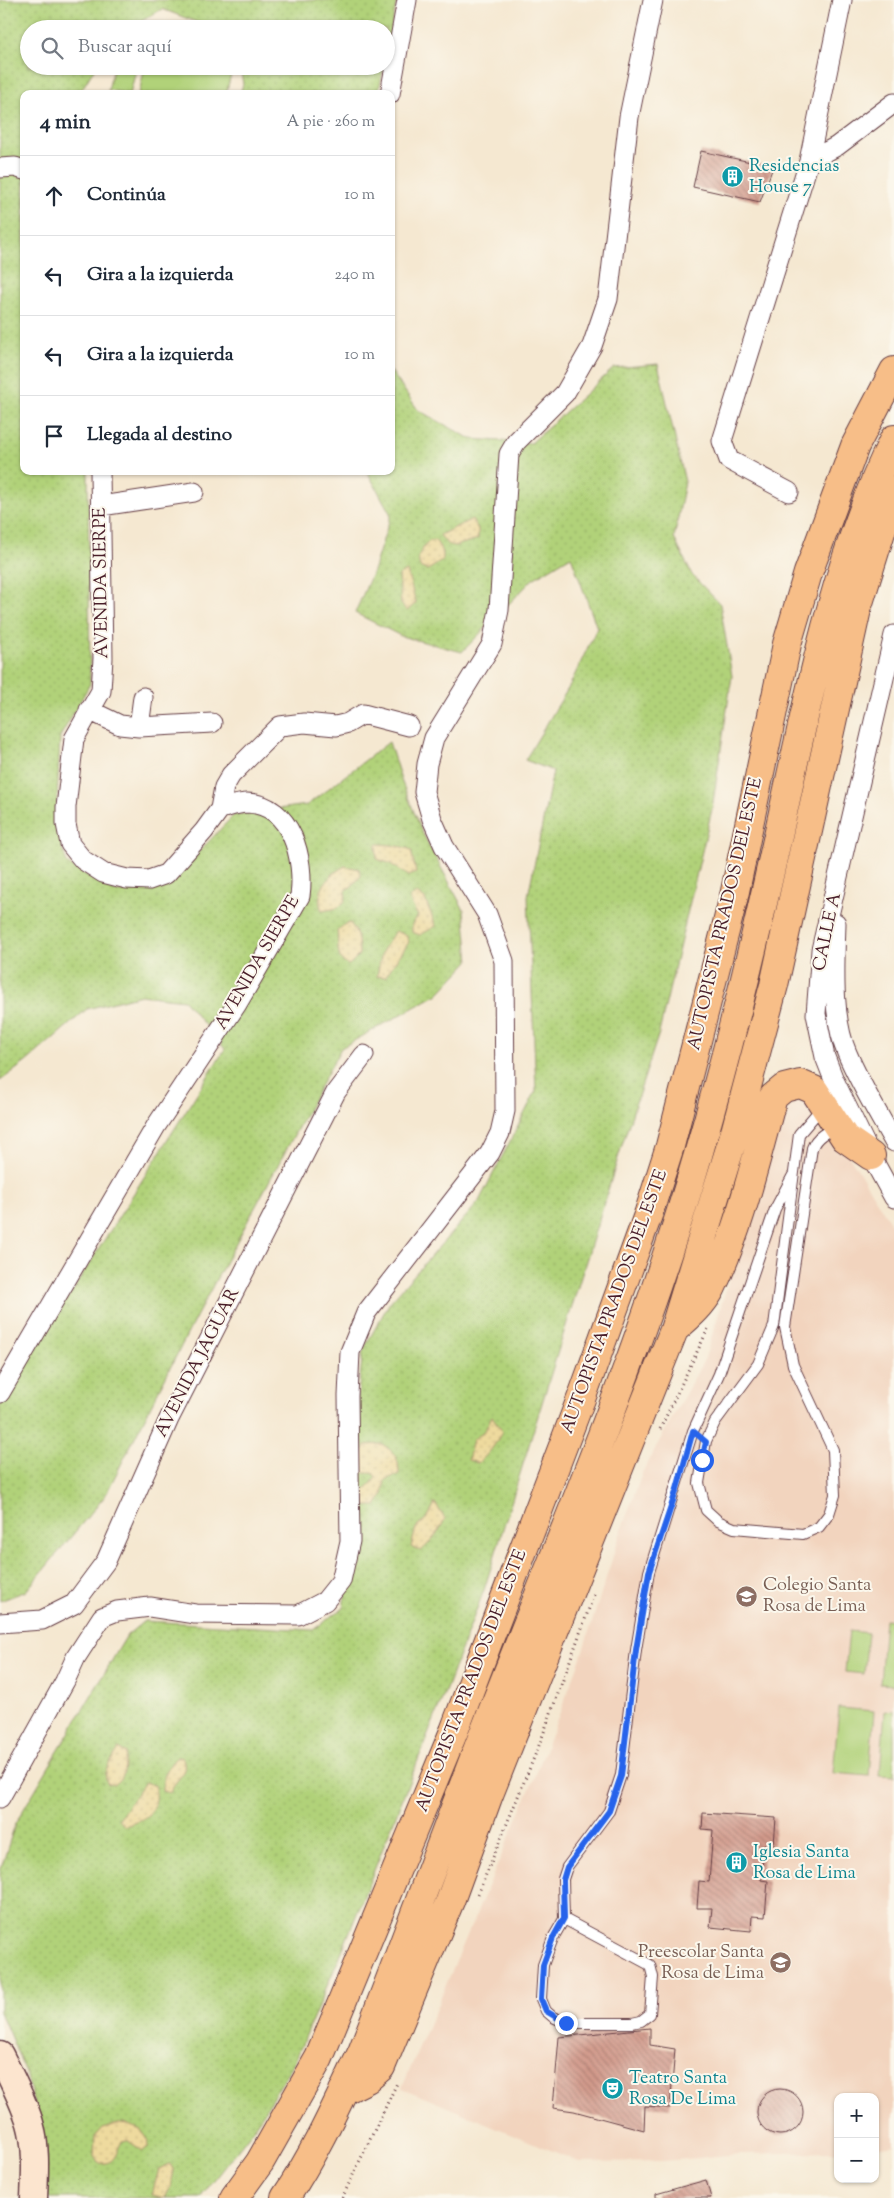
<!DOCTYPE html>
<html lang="es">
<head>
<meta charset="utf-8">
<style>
  :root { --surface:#fff; --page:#f2f2f3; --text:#1f2937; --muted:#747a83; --line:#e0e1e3 }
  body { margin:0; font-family:"Sorts Mill Goudy",serif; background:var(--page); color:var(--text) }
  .controls { position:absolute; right:15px; bottom:15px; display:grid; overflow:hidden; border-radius:10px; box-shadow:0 1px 4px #0004 }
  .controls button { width:45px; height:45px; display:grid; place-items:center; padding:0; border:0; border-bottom:1px solid var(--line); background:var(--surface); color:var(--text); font:25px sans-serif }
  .stop { position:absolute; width:15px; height:15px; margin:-11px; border:4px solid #2563eb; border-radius:50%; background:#fff }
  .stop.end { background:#2563eb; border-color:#fff; box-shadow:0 1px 5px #0008 }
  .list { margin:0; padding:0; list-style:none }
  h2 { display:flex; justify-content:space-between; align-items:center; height:65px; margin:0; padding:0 20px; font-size:21px }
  h2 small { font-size:16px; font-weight:400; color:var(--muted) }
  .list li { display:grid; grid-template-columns:32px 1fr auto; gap:15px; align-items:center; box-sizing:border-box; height:80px; padding:0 20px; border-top:1px solid var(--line) }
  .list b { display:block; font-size:19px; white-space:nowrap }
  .list em { font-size:16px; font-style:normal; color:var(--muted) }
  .icon { flex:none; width:28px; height:28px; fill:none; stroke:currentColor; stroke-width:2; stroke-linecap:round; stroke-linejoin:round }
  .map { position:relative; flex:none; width:894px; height:2198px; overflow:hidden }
  .search { position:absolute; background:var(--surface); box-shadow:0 1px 4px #0004; left:20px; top:20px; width:375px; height:55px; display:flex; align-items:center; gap:12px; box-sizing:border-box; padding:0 18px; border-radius:28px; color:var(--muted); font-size:19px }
  .panel { position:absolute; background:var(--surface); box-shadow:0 1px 4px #0004; left:20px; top:90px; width:375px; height:385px; border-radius:10px }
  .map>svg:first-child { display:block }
  .built { fill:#f2d4be }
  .grass { fill:url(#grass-dots); stroke:#7e7852 }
  .sand { fill:url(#sand-dots); stroke:#9c7c64 }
  .pitch { fill:#b1d279; stroke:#7e7852 }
  .building { fill:url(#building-back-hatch) }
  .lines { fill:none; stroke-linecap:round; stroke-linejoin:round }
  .lane-casing { stroke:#643d44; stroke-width:12 }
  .street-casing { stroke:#643d44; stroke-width:21 }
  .secondary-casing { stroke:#643d44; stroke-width:29 }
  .highway-casing { stroke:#643d44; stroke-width:30 }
  .path { stroke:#643d44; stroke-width:3; stroke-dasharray:1 4; stroke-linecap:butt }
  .lane { stroke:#fff; stroke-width:10 }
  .street { stroke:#fff; stroke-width:19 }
  .secondary { stroke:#fce5cf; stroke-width:26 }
  .highway { stroke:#f7be88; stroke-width:28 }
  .route { stroke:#2563eb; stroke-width:6 }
  .labels { text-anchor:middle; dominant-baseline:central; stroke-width:4; stroke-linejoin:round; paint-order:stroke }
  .culture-label { font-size:18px; fill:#0d838f; stroke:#fbf7ec; text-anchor:start }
  .street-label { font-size:18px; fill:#4a1f2b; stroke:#fbf7ec }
  .education-label { font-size:18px; fill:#785e54; stroke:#fbf7ec; text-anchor:start }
</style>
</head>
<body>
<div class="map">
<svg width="894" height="2198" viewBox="0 0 894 2198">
  <defs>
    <pattern id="grass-dots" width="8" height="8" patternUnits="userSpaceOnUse" patternTransform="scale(1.25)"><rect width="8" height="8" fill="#b1d279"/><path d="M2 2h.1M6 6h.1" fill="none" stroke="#9ab469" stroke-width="1.8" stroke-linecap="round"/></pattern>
    <pattern id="sand-dots" width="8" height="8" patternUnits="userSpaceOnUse" patternTransform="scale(1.25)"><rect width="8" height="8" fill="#eeda9e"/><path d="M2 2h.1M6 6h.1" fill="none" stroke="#cebb88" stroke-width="1.8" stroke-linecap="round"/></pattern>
    <pattern id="building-back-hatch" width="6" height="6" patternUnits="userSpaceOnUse" patternTransform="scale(1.25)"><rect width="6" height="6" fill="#d29a8b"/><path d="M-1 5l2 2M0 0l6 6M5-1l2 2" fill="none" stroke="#ac7d72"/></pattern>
  </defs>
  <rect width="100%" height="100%" fill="#fbf7ec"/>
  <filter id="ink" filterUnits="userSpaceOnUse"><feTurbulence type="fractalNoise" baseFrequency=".02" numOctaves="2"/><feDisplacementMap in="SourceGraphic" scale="10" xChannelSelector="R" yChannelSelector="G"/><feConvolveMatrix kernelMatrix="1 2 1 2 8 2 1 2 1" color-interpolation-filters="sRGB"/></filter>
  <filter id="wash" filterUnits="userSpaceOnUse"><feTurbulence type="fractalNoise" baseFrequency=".0096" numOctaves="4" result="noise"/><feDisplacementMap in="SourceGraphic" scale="20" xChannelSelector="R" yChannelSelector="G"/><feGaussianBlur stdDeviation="1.12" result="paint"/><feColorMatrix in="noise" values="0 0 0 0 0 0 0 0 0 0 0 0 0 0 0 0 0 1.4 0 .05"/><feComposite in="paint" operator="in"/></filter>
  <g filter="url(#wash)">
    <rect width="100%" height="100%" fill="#f5e8d1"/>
    <path class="built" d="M 792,1096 L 813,1097 L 894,1229 L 894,2145 L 875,2148 L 875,2097 L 838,2097 L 838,2152 L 738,2154 L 665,2161 L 579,2162 L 402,2088 L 534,1779 L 579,1663 L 622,1528 L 643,1471 L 705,1358 L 775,1130 Z"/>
    <path class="grass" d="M 0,0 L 397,0 L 386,53 L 386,29 L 215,29 L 162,9 L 128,29 L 29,29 L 29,66 L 96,66 L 79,94 L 24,94 L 24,471 L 88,471 L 90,684 L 60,737 L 56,825 L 67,864 L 117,892 L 167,885 L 234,815 L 307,805 L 389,742 L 401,780 L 423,834 L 464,910 L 469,961 L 438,994 L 341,1048 L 196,1317 L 105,1496 L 26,1591 L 0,1601 L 0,1405 L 225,1049 L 184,1000 L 141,995 L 87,1009 L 26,1062 L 0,1081 Z
      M 240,66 L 384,66 L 378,94 L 240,94 L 243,84 Z
      M 658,364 L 685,482 L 674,538 L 692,575 L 720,604 L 732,676 L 712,809 L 659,1033 L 622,1145 L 484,1590 L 445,1692 L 342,1951 L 295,2061 L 253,2130 L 200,2198 L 45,2198 L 46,2149 L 25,2070 L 0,2012 L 0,1872 L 15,1824 L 127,1635 L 144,1621 L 313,1630 L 343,1608 L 354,1541 L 353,1441 L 363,1350 L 390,1302 L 478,1203 L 536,1091 L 528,896 L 553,771 L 525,760 L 569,687 L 597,628 L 571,556 L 533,579 L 462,652 L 401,636 L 355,613 L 373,571 L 391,515 L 367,471 L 391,471 L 391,371 L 418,410 L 471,439 L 531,443 L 614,368 Z"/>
    <path class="sand" d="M 472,519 L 478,529 L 478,539 L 455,546 L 447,544 L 440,535 Z
      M 435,540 L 443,552 L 443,560 L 428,570 L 421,568 C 415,556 421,551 429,541 Z
      M 407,571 L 416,603 L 407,611 L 401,604 L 399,575 Z
      M 376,844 C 385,844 404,846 411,850 L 416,873 L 409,876 L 389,863 L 377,859 Z
      M 345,866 L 359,869 L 361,876 L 351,887 L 346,889 L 345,901 L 338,908 L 322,911 C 314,892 328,875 345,866 Z
      M 417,893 L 425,899 L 436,926 L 420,935 L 412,932 L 412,924 L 418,916 L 410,901 L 410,897 Z
      M 350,923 C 358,933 359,941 359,955 L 349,965 C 335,961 339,944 337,931 L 345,924 Z
      M 395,931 L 406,935 L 409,942 L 385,977 L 377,976 L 382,952 Z
      M 492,1416 L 502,1431 C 496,1444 489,1454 478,1463 L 468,1460 L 473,1440 L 485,1430 Z
      M 382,1444 C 395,1452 399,1459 399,1474 L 385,1480 L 383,1495 L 376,1506 L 362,1506 C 358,1488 368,1491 376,1477 L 373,1473 L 363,1473 L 356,1464 L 365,1445 Z
      M 435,1503 L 445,1519 C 439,1532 432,1541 421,1551 L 411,1547 L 416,1528 L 428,1517 Z
      M 119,1748 L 126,1753 C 124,1765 127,1779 113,1785 L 107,1783 C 102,1768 113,1760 119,1748 Z
      M 177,1757 L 183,1758 C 189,1775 175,1778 170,1793 L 162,1791 C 162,1779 168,1764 177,1757 Z
      M 145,1782 L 155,1786 C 160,1811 147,1819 125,1826 L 118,1820 Z
      M 123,2123 L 141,2130 L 149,2141 L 148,2147 L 143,2151 L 127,2140 L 122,2141 C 115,2154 116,2165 98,2163 L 94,2156 L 95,2136 L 102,2128 Z
      M 170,2164 L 174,2171 L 170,2188 L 165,2198 L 152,2195 L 159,2169 Z"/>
    <path class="pitch" d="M 114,66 L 137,66 L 130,94 L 108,90 Z
      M 145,66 L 233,66 L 226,94 L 139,94 Z
      M 885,1619 L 894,1620 L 894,1685 L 880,1684 Z
      M 849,1631 L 868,1633 L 864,1674 L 845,1672 Z
      M 839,1708 L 874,1711 L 869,1776 L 833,1773 Z
      M 885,1710 L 894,1711 L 894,1776 L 880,1775 Z"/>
    <g id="blocks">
      <path class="building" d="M 701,151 L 773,167 L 760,202 L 693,187 Z
        M 703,1813 L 776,1818 L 774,1845 L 764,1844 L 761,1880 L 768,1881 L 765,1917 L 752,1916 L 751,1931 L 710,1927 L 712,1908 L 697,1908 L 699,1881 L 709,1882 L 713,1830 L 702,1829 Z
        M 650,2028 L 650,2045 L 675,2049 L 670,2108 L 645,2106 L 644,2130 L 574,2111 L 553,2108 L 559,2037 Z
        M757 2112a23 23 0 1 1 46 0a23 23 0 1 1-46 0Z
        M 706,2180 L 711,2198 L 656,2198 L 656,2194 Z"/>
    </g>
  </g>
  <g filter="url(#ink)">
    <use href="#blocks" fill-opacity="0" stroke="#643d44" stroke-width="1"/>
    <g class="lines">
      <defs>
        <path id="lane" d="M 823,1106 L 799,1134 L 774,1326 L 758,1364 L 715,1422 L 706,1441 L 699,1483 L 706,1510 L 718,1521 L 734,1528 L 803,1534 L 819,1527 L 829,1514 L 835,1495 L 833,1450 L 793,1365 L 785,1327 L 812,1148 C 816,1137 827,1130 838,1129
          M 564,1919 L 650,1965 L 653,1977 L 650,2014 L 641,2021 L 632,2023 L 566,2023 L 553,2017 L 546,2011 L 541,1999 L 543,1965 L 553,1938 L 564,1919 L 563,1879 L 567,1867 L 609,1811 L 621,1775 L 636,1650 L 649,1572 L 693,1431 L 719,1374 L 775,1209 L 793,1175"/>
        <path id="street" d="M 390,94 L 407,0
          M 809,161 L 837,146 L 894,103
          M 0,168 L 15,167 L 24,170
          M 789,492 L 729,460 L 722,441 L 809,161 L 842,0
          M 101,506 L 194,492
          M 894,635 L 821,950 L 816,1014 L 825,1057 L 834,1080 L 871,1156 L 894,1198
          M 89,710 L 120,725 L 139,727 L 212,723
          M 139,727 L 143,697
          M 220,809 L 224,787 L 231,775 L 280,726 L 304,723 L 336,726 L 348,723 L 363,714 L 409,726
          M 836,923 C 835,963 831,1016 847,1053 C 860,1084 878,1113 894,1142
          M 0,1393 L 156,1126 L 237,1004 L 300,896 C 305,860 292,804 247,803 C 239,803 228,807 220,809 L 204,831 L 166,874 L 149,880 L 127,879 L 103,873 L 83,860 L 70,844 L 66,824 L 66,807 L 74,739 L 101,691 L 103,658 L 100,471
          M 0,1623 L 42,1620 L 74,1604 L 106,1561 L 169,1419 L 336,1092 L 364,1055
          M 0,1798 L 65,1681 L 76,1657 L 102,1617 L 117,1611 L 150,1607 L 195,1614 L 298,1615 L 325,1601 L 341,1581 L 350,1541 L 348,1396 L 350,1352 L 366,1313 L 490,1153 L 500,1133 L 505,1111 L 504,961 L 487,914 L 444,846 L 432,819 L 424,792 L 427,764 L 434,738 L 492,644 L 499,610 L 509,454 L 516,442 L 565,393 L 592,346 L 608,299 L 629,117 L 653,0"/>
        <path id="secondary" d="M 0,2055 C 11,2077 23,2100 30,2123 C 37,2147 35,2174 34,2198"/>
        <path id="highway" d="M 678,1326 C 691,1315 703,1304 711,1289 C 739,1232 756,1159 773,1097 L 784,1088 L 800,1084 L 814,1090 L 845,1138 L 871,1156
          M 343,2091 L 367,2079 L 381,2067 L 450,1901 L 488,1797 L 674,1330 L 685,1294 L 735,1132 L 774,985 L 857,609 L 894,490
          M 234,2198 L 260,2162 L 319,2058 L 454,1731 L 584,1391 L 648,1215 L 670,1146 L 734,896 L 787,644 L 808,573 L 855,446 L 894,371
          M 285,2198 C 316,2152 338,2102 362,2052 C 409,1932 452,1812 500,1692 C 570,1516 645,1338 698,1155 C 728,1052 754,946 777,840 C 807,704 832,566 894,439"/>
      </defs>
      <use href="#lane" class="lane-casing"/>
      <use href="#street" class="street-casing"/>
      <use href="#secondary" class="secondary-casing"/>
      <use href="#highway" class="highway-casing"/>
      <path class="path" d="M 660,1429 L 708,1329
        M 478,1894 L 540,1743 L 595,1592
        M 342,2198 L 398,2081"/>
      <use href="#lane" class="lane"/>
      <use href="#street" class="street"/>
      <use href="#secondary" class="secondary"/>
      <use href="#highway" class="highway"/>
    </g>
  </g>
  <g class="lines" filter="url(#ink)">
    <path class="route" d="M 566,2023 L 546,2011 L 541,1999 L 543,1965 L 553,1938 L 564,1918 L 563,1880 L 567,1867 L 609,1811 L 621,1776 L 636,1650 L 649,1572 L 677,1489 L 693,1431 L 706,1442 L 702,1460"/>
  </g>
  <defs>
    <symbol id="building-disc" viewBox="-11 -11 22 22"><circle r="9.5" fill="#0f9aa8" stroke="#fbf7ec"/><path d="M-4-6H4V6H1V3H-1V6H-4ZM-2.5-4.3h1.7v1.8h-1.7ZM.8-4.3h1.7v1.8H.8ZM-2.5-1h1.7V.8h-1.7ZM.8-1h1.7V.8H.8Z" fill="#fff"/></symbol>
    <symbol id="school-disc" viewBox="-11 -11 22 22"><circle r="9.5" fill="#8d6e63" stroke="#fbf7ec"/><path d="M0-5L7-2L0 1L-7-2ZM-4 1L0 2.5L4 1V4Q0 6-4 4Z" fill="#fff"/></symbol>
    <symbol id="theatre-disc" viewBox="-11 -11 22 22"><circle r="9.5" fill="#0f9aa8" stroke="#fbf7ec"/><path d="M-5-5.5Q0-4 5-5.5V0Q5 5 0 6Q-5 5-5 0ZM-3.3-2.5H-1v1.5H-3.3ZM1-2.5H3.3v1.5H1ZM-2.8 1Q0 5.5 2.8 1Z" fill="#fff"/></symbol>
  </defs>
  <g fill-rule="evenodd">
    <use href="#building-disc" x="720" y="164" width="25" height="25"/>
    <use href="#school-disc" x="734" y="1584" width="25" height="25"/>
    <use href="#building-disc" x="724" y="1850" width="25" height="25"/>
    <use href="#school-disc" x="768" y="1950" width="25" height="25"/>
    <use href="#theatre-disc" x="600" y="2076" width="25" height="25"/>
  </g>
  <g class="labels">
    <g class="culture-label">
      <text x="749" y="167">Residencias<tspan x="749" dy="21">House 7</tspan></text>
      <text x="753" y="1853">Iglesia Santa<tspan x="753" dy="21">Rosa de Lima</tspan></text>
      <text x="629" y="2079">Teatro Santa<tspan x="629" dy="21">Rosa De Lima</tspan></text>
    </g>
    <g class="street-label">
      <text transform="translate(102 583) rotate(-91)">AVENIDA SIERPE</text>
      <text transform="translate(726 914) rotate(-77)">AUTOPISTA PRADOS DEL ESTE</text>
      <text transform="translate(828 932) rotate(-78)">CALLE A</text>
      <text transform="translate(258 963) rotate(-60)">AVENIDA SIERPE</text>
      <text transform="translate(615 1302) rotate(-70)">AUTOPISTA PRADOS DEL ESTE</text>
      <text transform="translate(198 1363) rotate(-63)">AVENIDA JAGUAR</text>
      <text transform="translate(472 1681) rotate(-69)">AUTOPISTA PRADOS DEL ESTE</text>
    </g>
    <g class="education-label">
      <text x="763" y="1586">Colegio Santa<tspan x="763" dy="21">Rosa de Lima</tspan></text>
      <text x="764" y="1953" text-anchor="end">Preescolar Santa<tspan x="764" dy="21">Rosa de Lima</tspan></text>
    </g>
  </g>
</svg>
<div class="controls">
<button>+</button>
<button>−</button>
</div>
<div class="stop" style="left:702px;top:1460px"></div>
<div class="stop end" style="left:566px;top:2023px"></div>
<div class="search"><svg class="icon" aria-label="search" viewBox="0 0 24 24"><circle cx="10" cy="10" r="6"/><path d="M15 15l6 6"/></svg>Buscar aquí</div>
<section class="panel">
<h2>4 min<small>A pie · 260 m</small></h2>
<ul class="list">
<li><svg class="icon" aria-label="ahead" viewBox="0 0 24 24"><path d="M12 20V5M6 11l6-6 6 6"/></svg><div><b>Continúa</b></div><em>10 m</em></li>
<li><svg class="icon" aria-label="left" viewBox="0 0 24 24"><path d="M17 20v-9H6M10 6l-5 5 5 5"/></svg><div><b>Gira a la izquierda</b></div><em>240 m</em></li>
<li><svg class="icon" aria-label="left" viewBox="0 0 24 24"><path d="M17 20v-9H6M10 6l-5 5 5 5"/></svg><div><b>Gira a la izquierda</b></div><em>10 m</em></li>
<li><svg class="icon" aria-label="arrive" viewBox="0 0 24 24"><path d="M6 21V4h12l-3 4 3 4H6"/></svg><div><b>Llegada al destino</b></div></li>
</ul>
</section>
</div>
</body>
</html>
